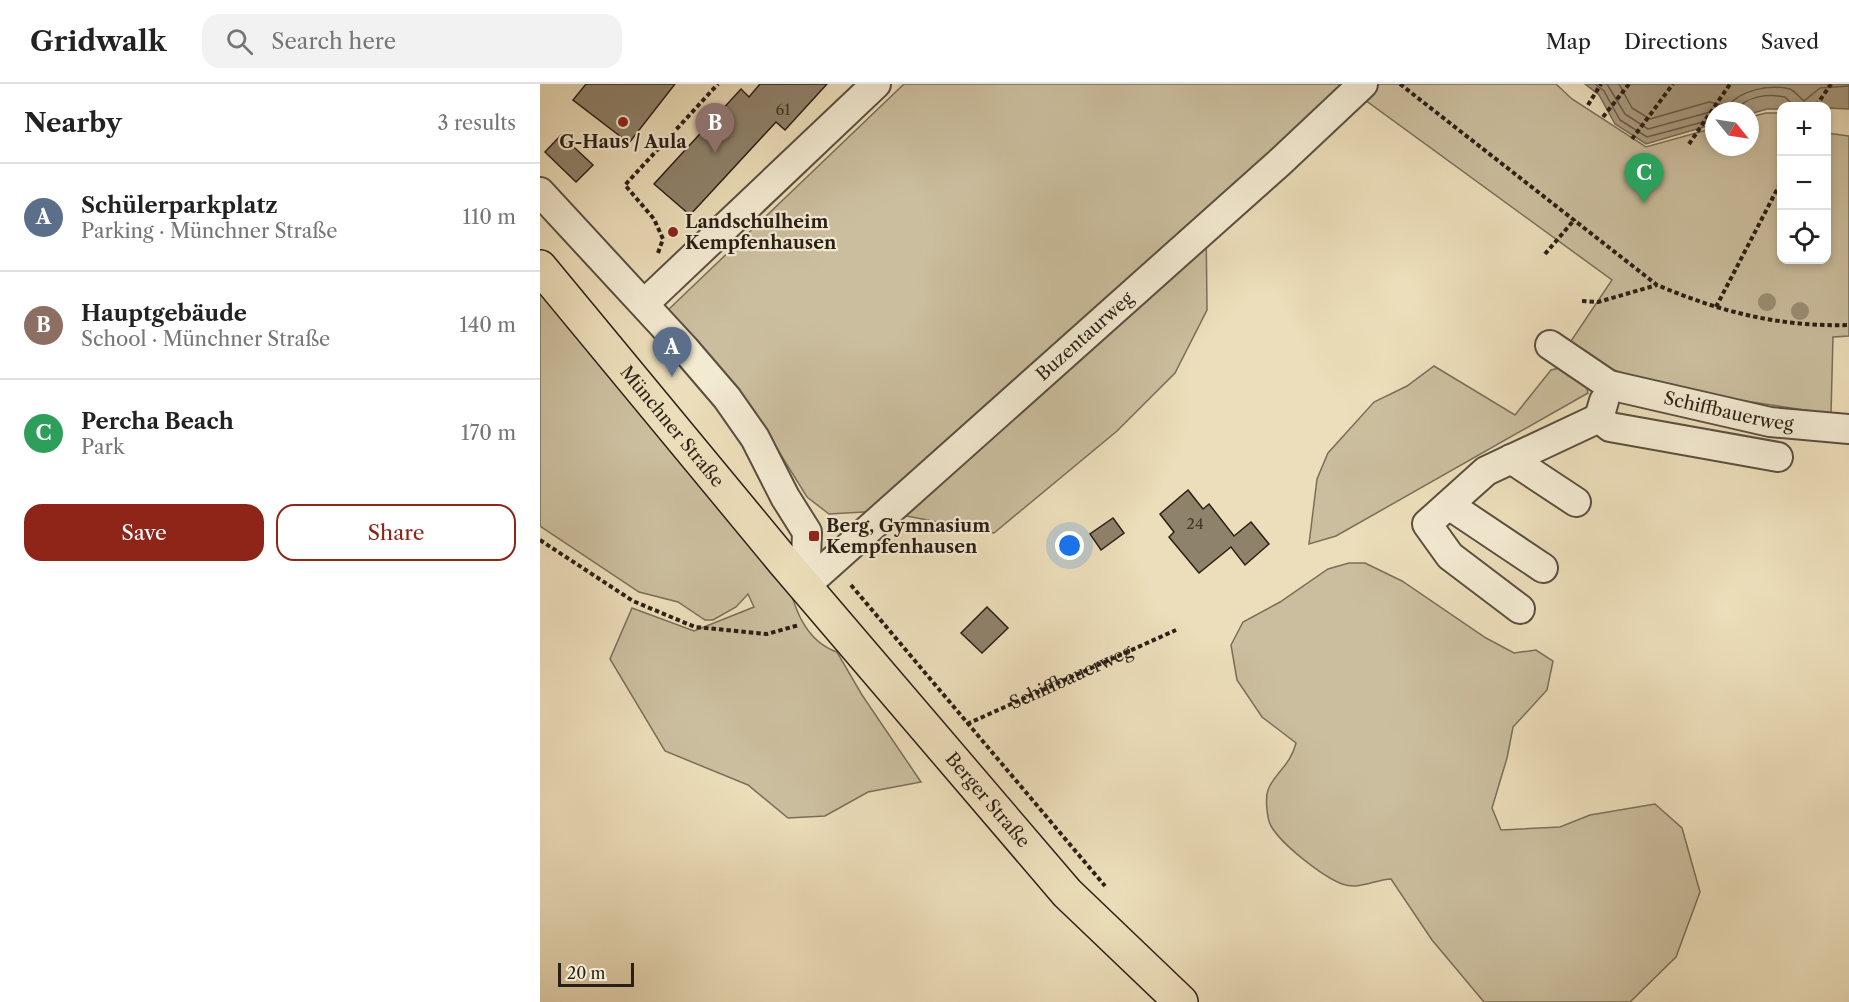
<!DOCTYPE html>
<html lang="en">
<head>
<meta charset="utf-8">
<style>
  :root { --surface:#fff; --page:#f2f2f2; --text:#222; --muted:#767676; --line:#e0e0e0; --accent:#8f2418 }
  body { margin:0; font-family:"Libre Caslon Text",serif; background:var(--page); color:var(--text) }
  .controls { position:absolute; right:18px; top:18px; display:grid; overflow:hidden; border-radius:12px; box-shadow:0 3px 9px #0003 }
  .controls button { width:54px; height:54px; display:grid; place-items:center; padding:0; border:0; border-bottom:2px solid var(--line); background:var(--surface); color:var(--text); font:30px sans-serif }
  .compass { position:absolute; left:1165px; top:18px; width:54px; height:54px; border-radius:50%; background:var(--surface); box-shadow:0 3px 9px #0003; rotate:120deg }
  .scale { position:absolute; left:18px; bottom:15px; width:76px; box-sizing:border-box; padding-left:6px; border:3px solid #2a1f16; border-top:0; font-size:16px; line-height:21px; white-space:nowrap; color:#2a1f16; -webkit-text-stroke:4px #f3ead2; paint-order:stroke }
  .you { position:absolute; left:530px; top:462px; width:21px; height:21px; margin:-15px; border:4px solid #fff; border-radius:50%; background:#1a73e8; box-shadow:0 0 0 9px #1a73e833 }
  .badge { display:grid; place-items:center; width:39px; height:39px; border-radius:50%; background:var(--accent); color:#fff; font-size:20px; font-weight:700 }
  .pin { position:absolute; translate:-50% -50px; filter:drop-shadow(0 2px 3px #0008) }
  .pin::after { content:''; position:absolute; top:32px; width:21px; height:18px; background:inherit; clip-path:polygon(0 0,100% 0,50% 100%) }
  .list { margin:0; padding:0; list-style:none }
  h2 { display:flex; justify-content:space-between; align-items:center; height:78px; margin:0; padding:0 24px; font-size:26px }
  h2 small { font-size:20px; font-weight:400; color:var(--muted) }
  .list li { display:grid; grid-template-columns:39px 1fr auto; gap:18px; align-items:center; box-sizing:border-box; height:108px; padding:0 24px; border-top:2px solid var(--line) }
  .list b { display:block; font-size:22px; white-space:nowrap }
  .list p { margin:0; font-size:20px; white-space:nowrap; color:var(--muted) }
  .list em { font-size:20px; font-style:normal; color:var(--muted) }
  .actions { display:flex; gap:12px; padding:18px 24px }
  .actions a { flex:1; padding:14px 0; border:2px solid var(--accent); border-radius:18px; text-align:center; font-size:21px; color:var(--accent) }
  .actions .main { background:var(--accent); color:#fff }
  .icon { flex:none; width:33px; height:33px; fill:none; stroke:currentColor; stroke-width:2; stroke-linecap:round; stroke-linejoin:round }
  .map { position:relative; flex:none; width:1309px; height:918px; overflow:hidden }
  header { display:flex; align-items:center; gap:36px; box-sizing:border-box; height:84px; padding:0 30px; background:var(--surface); border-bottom:2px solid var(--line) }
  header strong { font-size:28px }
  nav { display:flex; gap:33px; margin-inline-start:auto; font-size:21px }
  .search { width:420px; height:54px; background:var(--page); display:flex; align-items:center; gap:15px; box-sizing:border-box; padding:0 21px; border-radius:18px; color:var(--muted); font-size:22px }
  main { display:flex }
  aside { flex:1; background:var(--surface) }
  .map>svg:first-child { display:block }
  .green { fill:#cbbe9e; stroke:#7a6e5a; stroke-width:1.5 }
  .water { fill:#aa9d82; stroke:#776b57; stroke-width:1.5 }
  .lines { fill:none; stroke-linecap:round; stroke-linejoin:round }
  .shore { stroke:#6a5e4c; stroke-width:1.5 }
  .building { fill:#8f826b; stroke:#2a1f16; stroke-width:1.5 }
  .minor-casing { stroke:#5a4f3f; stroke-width:32 }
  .major-casing { stroke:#2a1f16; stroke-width:36 }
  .path { stroke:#2a1f16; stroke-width:4; stroke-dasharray:4.5 3; stroke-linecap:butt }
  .minor { stroke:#f3ead2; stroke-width:28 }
  .major { stroke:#ecdeba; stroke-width:33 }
  .tree { fill:#9c8f76 }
  .poi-dot { fill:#8f2418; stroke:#f3ead2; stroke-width:2 }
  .labels { text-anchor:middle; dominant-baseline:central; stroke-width:4.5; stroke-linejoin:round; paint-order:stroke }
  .number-label { font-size:15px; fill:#43382b }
  .poi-label { font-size:18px; font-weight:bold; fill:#2a1f16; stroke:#f3ead2; text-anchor:start }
  .street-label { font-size:18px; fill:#2a1f16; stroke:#f3ead2 }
</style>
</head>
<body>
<header>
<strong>Gridwalk</strong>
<div class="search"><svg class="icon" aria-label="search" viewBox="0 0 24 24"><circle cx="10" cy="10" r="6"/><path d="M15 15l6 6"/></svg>Search here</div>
<nav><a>Map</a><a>Directions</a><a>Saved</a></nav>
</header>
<main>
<aside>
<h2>Nearby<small>3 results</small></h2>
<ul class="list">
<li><span class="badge" style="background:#5c6f8a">A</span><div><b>Schülerparkplatz</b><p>Parking · Münchner Straße</p></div><em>110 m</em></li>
<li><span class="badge" style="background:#8d6e63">B</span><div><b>Hauptgebäude</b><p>School · Münchner Straße</p></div><em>140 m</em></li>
<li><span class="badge" style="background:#2e9e5b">C</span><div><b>Percha Beach</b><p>Park</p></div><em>170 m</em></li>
</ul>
<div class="actions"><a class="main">Save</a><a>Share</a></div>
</aside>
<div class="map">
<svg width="1309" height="918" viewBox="0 0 1309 918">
  <rect width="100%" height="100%" fill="#ecdeba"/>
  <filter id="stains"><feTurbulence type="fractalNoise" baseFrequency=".00333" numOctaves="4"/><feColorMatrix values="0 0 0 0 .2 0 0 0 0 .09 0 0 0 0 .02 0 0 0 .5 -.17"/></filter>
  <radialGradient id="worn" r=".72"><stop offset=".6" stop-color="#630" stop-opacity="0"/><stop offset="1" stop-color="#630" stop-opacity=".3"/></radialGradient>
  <path class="green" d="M 364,0 L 802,0 L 666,134 L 667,226 L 635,289 L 577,347 L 454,449 L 341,427 L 289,430 L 267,413 L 236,363 L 128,226 Z
    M 803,0 L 1016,0 L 1032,15 L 1106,63 L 1174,44 L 1174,63 L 1210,63 L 1210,33 L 1226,29 L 1241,29 L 1242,176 L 1286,176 L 1287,49 L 1309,52 L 1309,252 L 1293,253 L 1291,330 L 1132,306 L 1074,286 L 1031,257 L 1072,196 Z
    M 0,195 L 244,486 C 253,518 262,556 297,568 L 322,611 L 381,698 L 328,708 L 285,732 L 248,734 L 208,701 L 125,667 L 70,575 L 92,524 L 154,547 L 214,523 L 208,510 L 196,523 L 173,536 L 165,536 L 138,518 L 99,508 L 0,442 Z
    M 1032,281 L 1043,287 L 1048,309 L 796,452 L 769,460 L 777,395 L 788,369 L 834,318 L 867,302 L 894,282 L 975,331 L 1011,286 Z
    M 809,479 L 825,479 L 862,497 L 946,554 L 974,569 L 996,566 L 1013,577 L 1007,606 L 973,643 L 967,674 L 952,724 L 961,746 L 1020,743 L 1050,731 L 1115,720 L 1142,744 L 1160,808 L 1136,873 L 1090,918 L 944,918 L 892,856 L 851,795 C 833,796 820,806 802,800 C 782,792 742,761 731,742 C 727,735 725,714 728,706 C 734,689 750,683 756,659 L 722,633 L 697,596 L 691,561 L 703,538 L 740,518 L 788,485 Z"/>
  <path class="water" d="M 1045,0 L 1309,0 L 1309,25 L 1242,22 L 1241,25 L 1227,25 L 1210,30 L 1210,27 L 1174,27 L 1174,40 L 1106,60 L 1075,40 L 1059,11 Z"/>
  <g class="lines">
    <path class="shore" d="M 1055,0 L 1064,7 L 1080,36 L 1107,53 L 1174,35
      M 1067,0 L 1085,30 L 1108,45 L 1174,27
      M 1079,0 L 1092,24 L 1110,35 L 1169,18 L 1188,22 C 1201,6 1229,0 1250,5 C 1256,8 1259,13 1264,17 L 1280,4 L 1309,2
      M 1197,27 C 1205,11 1230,10 1245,13 L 1254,22"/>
  </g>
  <path class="building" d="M 46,0 L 135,0 L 89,59 L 33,16 Z
    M 220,0 L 287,0 L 245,46 L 236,38 L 150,131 L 114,100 L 201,5 L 209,13 Z
    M 21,51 L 53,81 L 36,98 L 5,68 Z
    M 648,406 L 663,425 L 669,420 L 694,452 L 711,438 L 729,460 L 705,481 L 691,463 L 659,489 L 629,453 L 634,448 L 620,430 Z
    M 573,434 L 584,449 L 561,466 L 550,450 Z
    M 447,523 L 468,544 L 442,569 L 421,549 Z"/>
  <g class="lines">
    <defs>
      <g id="minor">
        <path d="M 0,108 L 145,265 L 187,314 L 215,354 L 245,413 L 267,448 L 265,502"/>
        <path d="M 105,219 L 336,0"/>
        <path id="s2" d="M 1010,261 L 1069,301 L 1230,338 L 1309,345"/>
        <path d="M 1064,317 L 1059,334 L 1070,343 L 1238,373"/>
        <path d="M 971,375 L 1036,418"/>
        <path d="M 909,421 L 1003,484"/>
        <path id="s3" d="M 265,502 L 739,79 L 823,0"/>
        <path d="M 980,525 L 910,472 L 887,440 L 946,387 L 1059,334"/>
      </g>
      <g id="major">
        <path id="s4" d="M 0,183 L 244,478 L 527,809 L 641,918"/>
      </g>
    </defs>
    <use href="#minor" class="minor-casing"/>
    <use href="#major" class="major-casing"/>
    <g class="path">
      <path d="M 860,0 L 1117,201 C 1181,228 1239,243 1309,241"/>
      <path d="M 1048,21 L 1061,0"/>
      <path d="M 1276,22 L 1291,0"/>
      <path d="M 1063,33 L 1089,0"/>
      <path d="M 1092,55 L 1133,0"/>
      <path d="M 1149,60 L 1190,0"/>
      <path d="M 118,169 L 123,155 L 114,135 L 85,101 L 178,0"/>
      <path d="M 1005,170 L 1035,135"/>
      <path d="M 1042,217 L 1058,218 L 1117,201"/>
      <path d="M 1176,223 L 1242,96"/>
      <path d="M 0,456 L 93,517 L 155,543 L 227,550 L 259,541"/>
      <path d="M 311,501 L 565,802"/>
      <path id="s1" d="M 427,640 L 636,546"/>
    </g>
    <use href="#minor" class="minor"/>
    <use href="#major" class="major"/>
  </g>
  <g class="tree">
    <circle cx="1227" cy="218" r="9"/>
    <circle cx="1260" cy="227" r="9"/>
  </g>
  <g class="poi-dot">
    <circle cx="83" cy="38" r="6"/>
    <circle cx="133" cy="148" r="6"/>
    <rect x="268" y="446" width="12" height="12" rx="3"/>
  </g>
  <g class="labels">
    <g class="number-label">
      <text x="243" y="25">61</text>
      <text x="655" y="439">24</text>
    </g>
    <g class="poi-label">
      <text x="83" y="58" text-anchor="middle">G-Haus / Aula</text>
      <text x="145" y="138">Landschulheim<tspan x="145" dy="21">Kempfenhausen</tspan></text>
      <text x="286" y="442">Berg, Gymnasium<tspan x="286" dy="21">Kempfenhausen</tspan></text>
    </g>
    <g class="street-label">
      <text stroke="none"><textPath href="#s3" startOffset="375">Buzentaurweg</textPath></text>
      <text stroke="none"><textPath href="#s2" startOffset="194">Schiffbauerweg</textPath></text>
      <text stroke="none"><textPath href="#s4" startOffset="207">Münchner Straße</textPath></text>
      <text stroke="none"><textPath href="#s1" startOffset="114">Schiffbauerweg</textPath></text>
      <text stroke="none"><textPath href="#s4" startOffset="696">Berger Straße</textPath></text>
    </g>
  </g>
  <rect width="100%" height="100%" filter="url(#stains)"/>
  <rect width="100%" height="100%" fill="url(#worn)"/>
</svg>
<div class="controls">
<button>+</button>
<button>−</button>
<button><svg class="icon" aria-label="locate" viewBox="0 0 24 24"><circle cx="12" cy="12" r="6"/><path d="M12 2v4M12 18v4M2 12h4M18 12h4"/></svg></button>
</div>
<svg class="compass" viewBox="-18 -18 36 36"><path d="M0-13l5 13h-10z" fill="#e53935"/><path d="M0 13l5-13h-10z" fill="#767676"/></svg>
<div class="scale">20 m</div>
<div class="you"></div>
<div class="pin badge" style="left:132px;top:293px;background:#5c6f8a">A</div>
<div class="pin badge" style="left:175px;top:69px;background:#8d6e63">B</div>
<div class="pin badge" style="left:1104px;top:119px;background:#2e9e5b">C</div>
</div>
</main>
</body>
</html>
